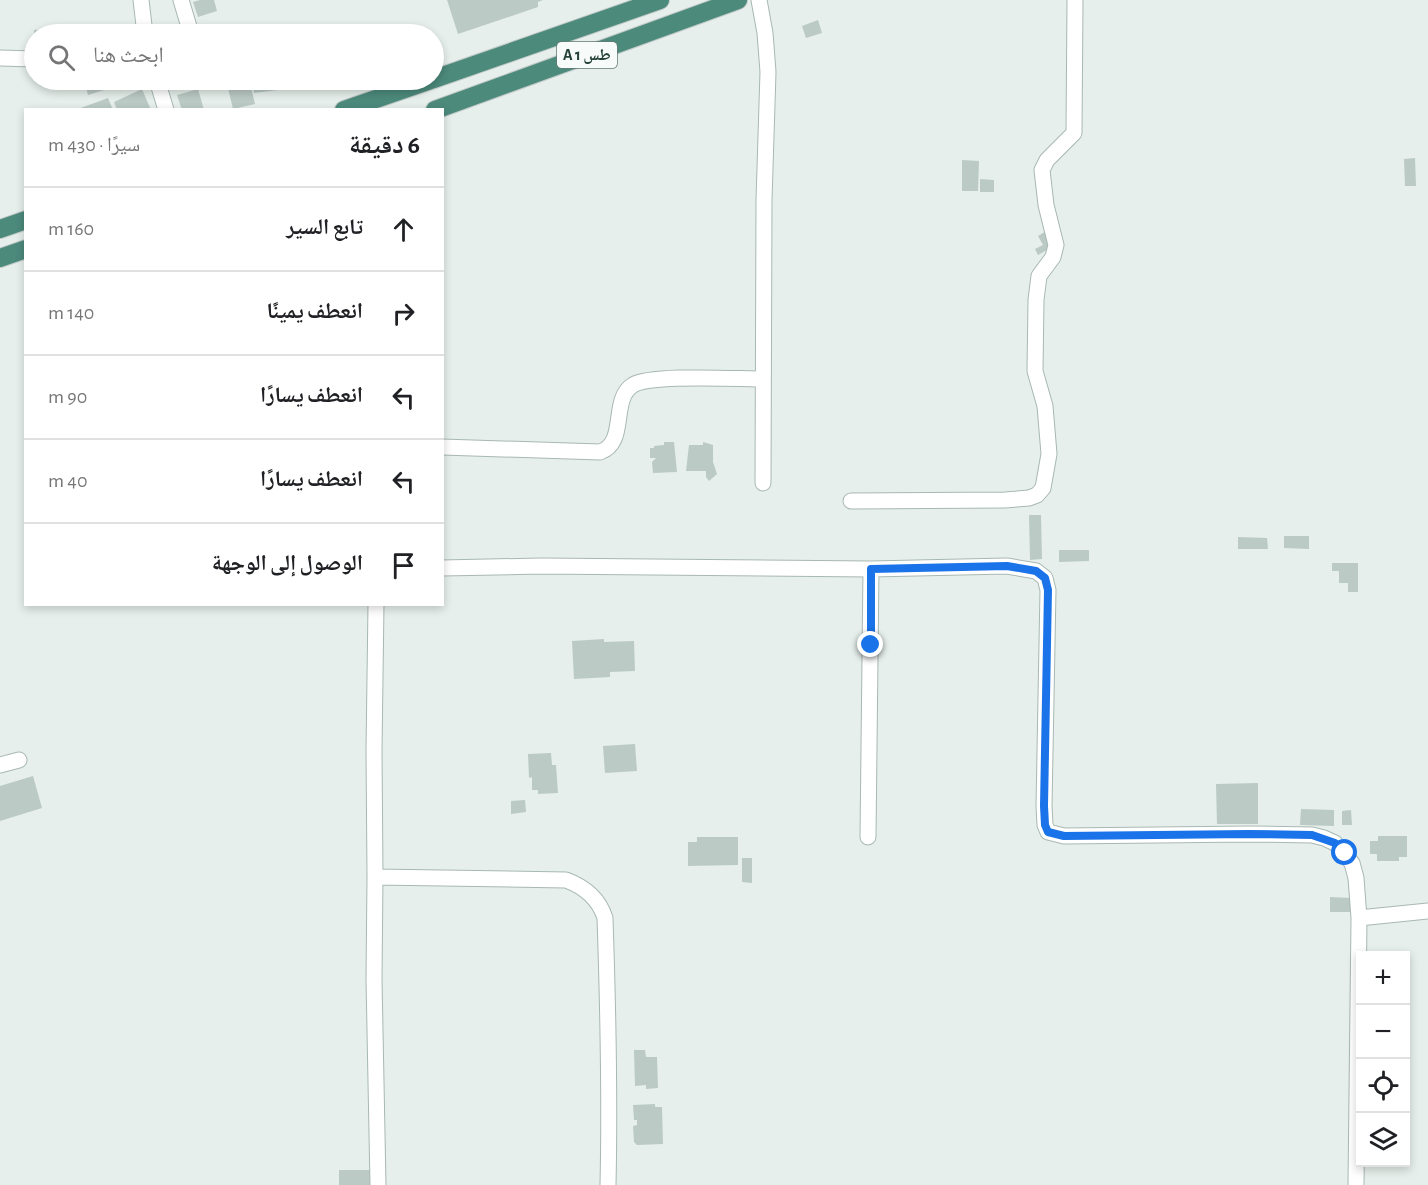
<!DOCTYPE html>
<html lang="ar">
<head>
<meta charset="utf-8">
<style>
  :root { --surface:#fff; --page:#f6f6f6; --text:#202124; --muted:#757577; --line:#e0e0e0 }
  body { margin:0; font-family:"Alegreya Sans","Noto Naskh Arabic",sans-serif; background:var(--page); color:var(--text); direction:rtl }
  .controls { position:absolute; right:18px; bottom:18px; display:grid; overflow:hidden; border-radius:0px; box-shadow:0 3px 9px #0003 }
  .controls button { width:54px; height:54px; display:grid; place-items:center; padding:0; border:0; border-bottom:2px solid var(--line); background:var(--surface); color:var(--text); font:30px sans-serif }
  .stop { position:absolute; width:18px; height:18px; margin:-14px; border:4px solid #1a73e8; border-radius:50%; background:#fff }
  .stop.end { background:#1a73e8; border-color:#fff; box-shadow:0 2px 6px #0008 }
  .list { margin:0; padding:0; list-style:none }
  h2 { display:flex; justify-content:space-between; align-items:center; height:78px; margin:0; padding:0 24px; font-size:26px }
  h2 small { font-size:20px; font-weight:400; color:var(--muted) }
  .list li { display:grid; grid-template-columns:39px 1fr auto; gap:18px; align-items:center; box-sizing:border-box; height:84px; padding:0 24px; border-top:2px solid var(--line) }
  .list b { display:block; font-size:22px; white-space:nowrap }
  .list em { font-size:20px; font-style:normal; color:var(--muted) }
  .icon { flex:none; width:33px; height:33px; fill:none; stroke:currentColor; stroke-width:2; stroke-linecap:round; stroke-linejoin:round }
  .map { position:relative; flex:none; width:1428px; height:1185px; overflow:hidden; direction:ltr }
  .search { position:absolute; background:var(--surface); box-shadow:0 3px 9px #0003; left:24px; top:24px; width:420px; height:66px; display:flex; align-items:center; gap:15px; box-sizing:border-box; padding:0 21px; border-radius:33px; color:var(--muted); font-size:22px }
  .panel { position:absolute; background:var(--surface); box-shadow:0 3px 9px #0003; left:24px; top:108px; width:420px; height:498px; border-radius:0px; direction:rtl }
  .map>svg:first-child { display:block }
  .building { fill:#bbcac4 }
  .lines { fill:none; stroke-linecap:round; stroke-linejoin:round }
  .minor-casing { stroke:#a8b8b2; stroke-width:17 }
  .trunk-casing { stroke:#c2cac8; stroke-width:20 }
  .minor { stroke:#fff; stroke-width:15 }
  .trunk { stroke:#4c8a7c; stroke-width:18 }
  .route { stroke:#1a73e8; stroke-width:8 }
  .labels { text-anchor:middle; dominant-baseline:central; stroke-width:5; stroke-linejoin:round; paint-order:stroke }
  .shield { fill:#f7fbf9; stroke:#637a73; stroke-width:1.5 }
  .shield-label { font-size:16px; font-weight:bold; fill:#24423a }
</style>
</head>
<body>
<div class="map">
<svg width="1428" height="1185" viewBox="0 0 1428 1185">
  <rect width="100%" height="100%" fill="#e6efeb"/>
  <path class="building" d="M 200,0 L 214,0 L 217,11 L 198,17 L 193,2 Z
    M 447,0 L 543,0 L 538,2 L 538,7 L 458,34 Z
    M 818,20 L 822,33 L 806,38 L 802,26 Z
    M 126,25 L 127,34 L 101,34 L 101,26 Z
    M 57,28 L 58,34 L 34,34 L 34,30 Z
    M 84,80 L 118,80 L 120,85 L 88,95 Z
    M 224,80 L 252,80 L 226,86 Z
    M 252,80 L 292,80 L 294,88 L 254,93 Z
    M 250,83 L 255,104 L 233,109 L 228,88 Z
    M 142,89 L 151,110 L 117,110 L 114,102 Z
    M 198,89 L 204,110 L 182,110 L 177,95 Z
    M 108,98 L 113,110 L 78,110 L 78,109 Z
    M 1415,158 L 1416,186 L 1405,186 L 1404,159 Z
    M 962,160 L 979,161 L 978,191 L 962,191 Z
    M 980,179 L 994,180 L 994,192 L 980,192 Z
    M 1048,230 L 1056,245 L 1038,255 L 1035,249 L 1043,245 L 1038,236 Z
    M 664,442 L 674,442 L 677,472 L 653,473 L 652,462 L 656,458 L 650,458 L 650,448 L 654,448 L 654,446 L 664,445 Z
    M 703,442 L 713,445 L 713,462 L 717,474 L 709,481 L 706,477 L 706,471 L 686,471 L 689,445 L 703,445 Z
    M 1029,515 L 1041,515 L 1042,559 L 1030,560 Z
    M 1284,536 L 1309,536 L 1309,549 L 1284,548 Z
    M 1238,537 L 1267,538 L 1268,549 L 1238,549 Z
    M 1059,550 L 1089,550 L 1089,561 L 1059,562 Z
    M 1332,563 L 1358,563 L 1358,592 L 1348,592 L 1348,583 L 1339,583 L 1339,571 L 1332,571 Z
    M 604,639 L 604,642 L 634,641 L 635,671 L 610,672 L 610,677 L 574,679 L 572,641 Z
    M 635,744 L 637,771 L 605,773 L 603,746 Z
    M 551,753 L 552,765 L 556,765 L 558,793 L 538,794 L 538,790 L 532,790 L 532,777 L 529,778 L 528,754 Z
    M 33,776 L 42,808 L 0,821 L 0,786 Z
    M 1258,783 L 1258,824 L 1217,824 L 1216,784 Z
    M 525,800 L 526,812 L 511,814 L 511,801 Z
    M 1301,809 L 1334,810 L 1334,826 L 1300,825 Z
    M 1351,810 L 1352,825 L 1342,825 L 1342,811 Z
    M 1378,836 L 1407,836 L 1407,857 L 1399,857 L 1399,861 L 1377,861 L 1377,854 L 1370,854 L 1370,841 L 1378,841 Z
    M 697,837 L 738,837 L 738,865 L 688,866 L 688,842 L 697,842 Z
    M 742,858 L 752,858 L 752,883 L 742,882 Z
    M 1330,897 L 1351,898 L 1350,912 L 1330,912 Z
    M 634,1050 L 645,1050 L 646,1057 L 657,1057 L 658,1088 L 646,1089 L 646,1085 L 635,1086 Z
    M 655,1104 L 655,1107 L 662,1107 L 663,1144 L 637,1145 L 634,1142 L 633,1126 L 637,1125 L 637,1120 L 634,1120 L 633,1105 Z
    M 339,1170 L 375,1170 L 375,1185 L 339,1185 Z"/>
  <g class="lines">
    <defs>
      <path id="minor" d="M 141,0 L 145,34
        M 759,0 L 765,33 L 768,72 L 764,200 L 763,483
        M 175,34 L 190,30 L 181,0
        M 0,58 L 34,59
        M 157,80 L 166,110
        M 442,447 L 600,452 C 628,443 610,399 633,385 C 650,374 737,379 762,379
        M 851,501 L 1005,500 L 1029,498 L 1037,495 L 1043,488 L 1049,454 L 1045,406 L 1035,371 L 1036,300 L 1039,276 L 1053,257 L 1056,245 L 1046,205 L 1042,170 L 1047,160 L 1074,133 L 1075,0
        M 442,568 L 541,566 L 871,569 L 1007,566 L 1036,571 L 1045,578 L 1048,590 L 1044,806 L 1045,825 L 1048,832 L 1064,836 L 1249,834 L 1312,835 L 1324,838 L 1335,843 L 1352,863 L 1356,878 L 1359,918 L 1356,1185
        M 376,604 L 374,750 L 375,877 L 374,979 L 378,1185
        M 0,765 L 19,760
        M 868,837 L 871,569
        M 375,877 L 566,880 C 585,887 599,899 605,918 C 608,1007 610,1096 608,1185
        M 1359,918 L 1428,911"/>
      <path id="trunk" d="M 434,79 L 660,0
        M 344,110 L 431,80
        M 435,110 L 738,0
        M 0,229 L 26,220
        M 0,258 L 26,249"/>
    </defs>
    <use href="#minor" class="minor-casing"/>
    <use href="#trunk" class="trunk-casing"/>
    <use href="#minor" class="minor"/>
    <use href="#trunk" class="trunk"/>
  </g>
  <g class="lines">
    <path class="route" d="M 871,645 L 871,569 L 1007,566 L 1036,571 L 1045,578 L 1048,590 L 1044,806 L 1045,825 L 1048,832 L 1064,836 L 1249,834 L 1312,835 L 1335,843 L 1345,853"/>
  </g>
  <g class="labels">
    <rect class="shield" x="557" y="42" width="60" height="26" rx="4.5"/>
    <g class="shield-label">
      <text x="587" y="55">A 1 طس</text>
    </g>
  </g>
</svg>
<div class="controls">
<button>+</button>
<button>−</button>
<button><svg class="icon" aria-label="locate" viewBox="0 0 24 24"><circle cx="12" cy="12" r="6"/><path d="M12 2v4M12 18v4M2 12h4M18 12h4"/></svg></button>
<button><svg class="icon" aria-label="layers" viewBox="0 0 24 24"><path d="M12 4l9 5-9 5-9-5zM3 14l9 5 9-5"/></svg></button>
</div>
<div class="stop" style="left:1345px;top:853px"></div>
<div class="stop end" style="left:871px;top:645px"></div>
<div class="search"><svg class="icon" aria-label="search" viewBox="0 0 24 24"><circle cx="10" cy="10" r="6"/><path d="M15 15l6 6"/></svg>ابحث هنا</div>
<section class="panel">
<h2>6 دقيقة<small>سيرًا · 430 m</small></h2>
<ul class="list">
<li><svg class="icon" aria-label="ahead" viewBox="0 0 24 24"><path d="M12 20V5M6 11l6-6 6 6"/></svg><div><b>تابع السير</b></div><em>160 m</em></li>
<li><svg class="icon" aria-label="right" viewBox="0 0 24 24"><path d="M7 20v-9h11M14 6l5 5-5 5"/></svg><div><b>انعطف يمينًا</b></div><em>140 m</em></li>
<li><svg class="icon" aria-label="left" viewBox="0 0 24 24"><path d="M17 20v-9H6M10 6l-5 5 5 5"/></svg><div><b>انعطف يسارًا</b></div><em>90 m</em></li>
<li><svg class="icon" aria-label="left" viewBox="0 0 24 24"><path d="M17 20v-9H6M10 6l-5 5 5 5"/></svg><div><b>انعطف يسارًا</b></div><em>40 m</em></li>
<li><svg class="icon" aria-label="arrive" viewBox="0 0 24 24"><path d="M6 21V4h12l-3 4 3 4H6"/></svg><div><b>الوصول إلى الوجهة</b></div></li>
</ul>
</section>
</div>
</body>
</html>
